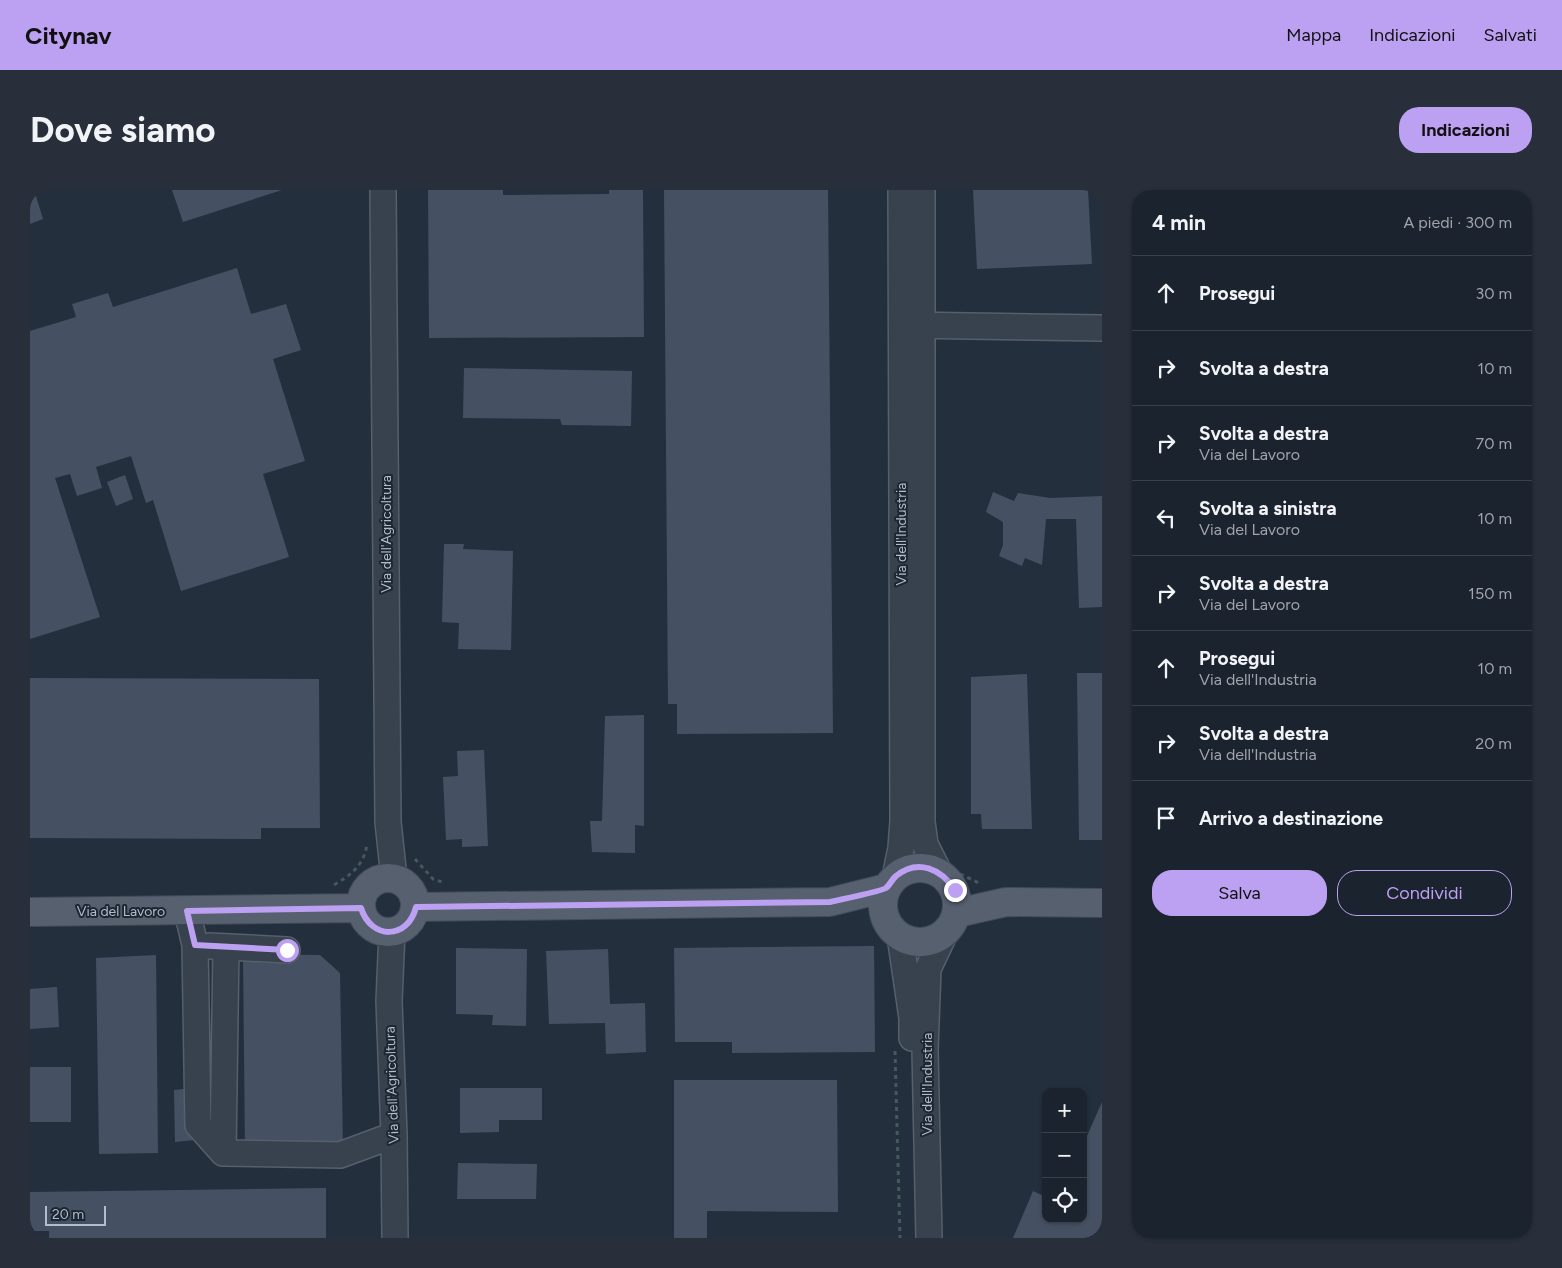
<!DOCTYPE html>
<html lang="it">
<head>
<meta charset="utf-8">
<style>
  :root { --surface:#1b232e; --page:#282f3a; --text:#f1f3f6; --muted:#a0a4aa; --line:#39404a; --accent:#bca0f2 }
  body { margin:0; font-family:Figtree,sans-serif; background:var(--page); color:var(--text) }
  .controls { position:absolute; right:15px; bottom:15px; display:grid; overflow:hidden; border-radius:10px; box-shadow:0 1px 4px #0004 }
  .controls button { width:45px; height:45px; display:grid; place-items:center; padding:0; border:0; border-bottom:1px solid var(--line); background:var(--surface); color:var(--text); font:25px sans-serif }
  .scale { position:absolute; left:15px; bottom:12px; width:61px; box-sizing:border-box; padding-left:5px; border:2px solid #b4bcc9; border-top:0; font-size:14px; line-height:18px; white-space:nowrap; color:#b4bcc9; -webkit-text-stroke:4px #1d2633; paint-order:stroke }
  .stop { position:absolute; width:15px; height:15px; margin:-11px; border:4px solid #bca0f2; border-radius:50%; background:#fff }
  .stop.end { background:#bca0f2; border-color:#fff; box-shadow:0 1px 5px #0008 }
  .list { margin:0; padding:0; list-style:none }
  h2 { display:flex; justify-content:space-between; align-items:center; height:65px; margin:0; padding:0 20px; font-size:21px }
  h2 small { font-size:16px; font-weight:400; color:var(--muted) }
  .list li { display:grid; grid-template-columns:32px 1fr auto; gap:15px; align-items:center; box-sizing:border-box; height:75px; padding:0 20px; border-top:1px solid var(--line) }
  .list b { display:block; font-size:19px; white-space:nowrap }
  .list p { margin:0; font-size:16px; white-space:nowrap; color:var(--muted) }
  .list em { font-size:16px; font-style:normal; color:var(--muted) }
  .actions { display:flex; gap:10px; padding:15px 20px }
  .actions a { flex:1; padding:11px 0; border:1px solid var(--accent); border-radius:20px; text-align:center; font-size:18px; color:var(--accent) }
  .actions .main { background:var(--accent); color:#111 }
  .icon { flex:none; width:28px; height:28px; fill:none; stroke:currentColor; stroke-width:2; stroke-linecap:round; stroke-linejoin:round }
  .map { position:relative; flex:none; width:1072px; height:1048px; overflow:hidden; border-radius:20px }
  header { display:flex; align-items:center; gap:30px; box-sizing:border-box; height:70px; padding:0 25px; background:var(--accent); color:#111 }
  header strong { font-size:24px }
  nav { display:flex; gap:28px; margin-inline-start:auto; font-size:18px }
  .intro { display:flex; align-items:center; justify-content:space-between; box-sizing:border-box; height:120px; padding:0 30px }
  h1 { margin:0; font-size:35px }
  .button { padding:12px 22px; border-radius:20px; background:var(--accent); color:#111; font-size:18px; font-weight:700 }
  main { display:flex; gap:30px; padding:0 30px }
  aside { flex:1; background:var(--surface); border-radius:20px; box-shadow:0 1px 4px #0004 }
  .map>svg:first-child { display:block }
  .building { fill:#455162 }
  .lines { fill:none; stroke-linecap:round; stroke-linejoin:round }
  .minor-casing { stroke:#565f6c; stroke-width:28 }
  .major-casing { stroke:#414a57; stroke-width:30 }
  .path { stroke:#44595c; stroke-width:3; stroke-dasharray:4 4; stroke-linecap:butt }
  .minor { stroke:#38414e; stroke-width:25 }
  .major { stroke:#56606e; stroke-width:28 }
  .route { stroke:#bca0f2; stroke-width:6 }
  .labels { text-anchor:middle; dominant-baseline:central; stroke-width:4; stroke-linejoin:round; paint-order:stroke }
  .street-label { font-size:14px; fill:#b4bcc9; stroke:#1d2633 }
</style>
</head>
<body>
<header>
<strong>Citynav</strong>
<nav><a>Mappa</a><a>Indicazioni</a><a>Salvati</a></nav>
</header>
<div class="intro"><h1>Dove siamo</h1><a class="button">Indicazioni</a></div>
<main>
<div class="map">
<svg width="1072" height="1048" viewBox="0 0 1072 1048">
  <rect width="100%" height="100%" fill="#242f3e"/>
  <path class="building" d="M 0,0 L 4,0 L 13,29 L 0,34 Z
    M 142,0 L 252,0 L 153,32 Z
    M 398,0 L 473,0 L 473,5 L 579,4 L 579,0 L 613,0 L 614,147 L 399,148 Z
    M 634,0 L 798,0 L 803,543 L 647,544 L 647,514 L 638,514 Z
    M 943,0 L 1058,0 L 1062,74 L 947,79 Z
    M 207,78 L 221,124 L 256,114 L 271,160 L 243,169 L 275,271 L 233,284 L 259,367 L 151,401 L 123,310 L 116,313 L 101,266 L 66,277 L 72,298 L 47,306 L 40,284 L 25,288 L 70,427 L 0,449 L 0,141 L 46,127 L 42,114 L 78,103 L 83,117 Z
    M 434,178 L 602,181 L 601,236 L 532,235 L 530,229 L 433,228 Z
    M 95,285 L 103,309 L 86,316 L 77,292 Z
    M 963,302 L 984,311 L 988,303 L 1020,308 L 1072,306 L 1072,417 L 1049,418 L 1046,329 L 1016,329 L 1012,375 L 995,368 L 992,376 L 969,366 L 973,355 L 973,332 L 956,322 Z
    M 414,354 L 434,354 L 433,359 L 483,361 L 481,460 L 428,459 L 429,433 L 412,432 Z
    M 1047,483 L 1072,483 L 1072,650 L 1049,650 Z
    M 997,484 L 1002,639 L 952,639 L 951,624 L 941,624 L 941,487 Z
    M 0,488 L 289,489 L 290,638 L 231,638 L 231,649 L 0,648 Z
    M 614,525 L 614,636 L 605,635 L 605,663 L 562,662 L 560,631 L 572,631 L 575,526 Z
    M 454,560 L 458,656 L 432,657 L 432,649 L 416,650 L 413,587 L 428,586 L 427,561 Z
    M 844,756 L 845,862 L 702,863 L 702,852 L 645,852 L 644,758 Z
    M 426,758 L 497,759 L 496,836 L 462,835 L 463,825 L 426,824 Z
    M 578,759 L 580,814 L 615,813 L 616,862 L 576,864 L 575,833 L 519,834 L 516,761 Z
    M 213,764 L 290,765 L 310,783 L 313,959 L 215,962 Z
    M 126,765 L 128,963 L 69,964 L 66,768 Z
    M 27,797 L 29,837 L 0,839 L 0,799 Z
    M 0,877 L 41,877 L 41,932 L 0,932 Z
    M 644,890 L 807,890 L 808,1022 L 677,1021 L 677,1048 L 644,1048 Z
    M 164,898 L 164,950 L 145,952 L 144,900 Z
    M 430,898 L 512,898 L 512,930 L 469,930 L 469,942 L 430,943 Z
    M 1072,912 L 1072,1048 L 983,1048 L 1003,1001 L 1016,1007 L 1016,1029 L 1053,1029 L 1053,955 Z
    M 428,973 L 507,974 L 506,1009 L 427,1009 Z
    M 296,998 L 296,1048 L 19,1048 L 19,1041 L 0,1041 L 0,1002 Z"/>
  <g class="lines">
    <defs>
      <path id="minor" d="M 353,0 L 358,632 L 364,688
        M 892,0 L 892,632 L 895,654 L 909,682
        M 876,135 L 1072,138
        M 865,687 L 871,658 L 873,631 L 871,0
        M 157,721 L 165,755 L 168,935 L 193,963 L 310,965 L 364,945
        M 362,742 L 359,811 L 364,945 L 365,1048
        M 870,746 L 882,828 L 882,848
        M 180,756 L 257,760
        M 193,963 L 196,757
        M 899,1048 L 895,860 L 898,779 L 915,743"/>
      <path id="major" d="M853 715a37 37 0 1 1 74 0a37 37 0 1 1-74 0Z
        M331 715a27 27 0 1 1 54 0a27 27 0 1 1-54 0Z
        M 386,717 L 800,712 L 856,698
        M 0,722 L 331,718
        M 927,723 L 976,712 L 1072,713"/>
    </defs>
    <use href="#minor" class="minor-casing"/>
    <use href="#major" class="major-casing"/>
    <path class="path" d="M 385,669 L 403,689 L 412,692
      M 930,684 L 949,693
      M 304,695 C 322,684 333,676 337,655
      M 865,861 L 870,1048"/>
    <use href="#minor" class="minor"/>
    <use href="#major" class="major"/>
  </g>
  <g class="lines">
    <path class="route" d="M 257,760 L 165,755 L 157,721 L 331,718 C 341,750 378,750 386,717 L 800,712 C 808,710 853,701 856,698 C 860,695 862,689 866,686 C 888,668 911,679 925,700"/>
  </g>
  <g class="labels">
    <g class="street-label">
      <text transform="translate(356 344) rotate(-90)">Via dell'Agricoltura</text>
      <text transform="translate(871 344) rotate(-90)">Via dell'Industria</text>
      <text x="91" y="721">Via del Lavoro</text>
      <text transform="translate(897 894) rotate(-90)">Via dell'Industria</text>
      <text transform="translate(362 895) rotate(-92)">Via dell'Agricoltura</text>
    </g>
  </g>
</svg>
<div class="controls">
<button>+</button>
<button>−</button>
<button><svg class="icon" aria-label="locate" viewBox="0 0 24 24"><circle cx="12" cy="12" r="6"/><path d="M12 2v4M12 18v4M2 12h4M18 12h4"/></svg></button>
</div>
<div class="scale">20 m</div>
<div class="stop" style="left:257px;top:760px"></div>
<div class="stop end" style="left:925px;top:700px"></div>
</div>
<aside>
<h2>4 min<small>A piedi · 300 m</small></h2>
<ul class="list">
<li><svg class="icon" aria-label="ahead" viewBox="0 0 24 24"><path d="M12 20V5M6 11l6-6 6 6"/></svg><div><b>Prosegui</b></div><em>30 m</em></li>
<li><svg class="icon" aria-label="right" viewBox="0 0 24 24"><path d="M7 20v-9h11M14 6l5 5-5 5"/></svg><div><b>Svolta a destra</b></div><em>10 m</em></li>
<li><svg class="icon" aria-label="right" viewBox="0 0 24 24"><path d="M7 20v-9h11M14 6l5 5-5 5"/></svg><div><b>Svolta a destra</b><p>Via del Lavoro</p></div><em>70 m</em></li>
<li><svg class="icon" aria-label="left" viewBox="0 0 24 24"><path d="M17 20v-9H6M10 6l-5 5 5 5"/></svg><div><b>Svolta a sinistra</b><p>Via del Lavoro</p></div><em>10 m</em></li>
<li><svg class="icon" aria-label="right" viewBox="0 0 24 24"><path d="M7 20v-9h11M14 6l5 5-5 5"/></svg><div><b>Svolta a destra</b><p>Via del Lavoro</p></div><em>150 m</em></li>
<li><svg class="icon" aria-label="ahead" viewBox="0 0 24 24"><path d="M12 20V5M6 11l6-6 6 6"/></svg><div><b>Prosegui</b><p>Via dell'Industria</p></div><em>10 m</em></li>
<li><svg class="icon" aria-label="right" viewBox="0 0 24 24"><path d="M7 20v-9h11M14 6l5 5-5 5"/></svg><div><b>Svolta a destra</b><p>Via dell'Industria</p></div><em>20 m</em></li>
<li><svg class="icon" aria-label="arrive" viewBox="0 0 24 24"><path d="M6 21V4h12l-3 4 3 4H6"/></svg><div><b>Arrivo a destinazione</b></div></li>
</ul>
<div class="actions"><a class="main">Salva</a><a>Condividi</a></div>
</aside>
</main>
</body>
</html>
